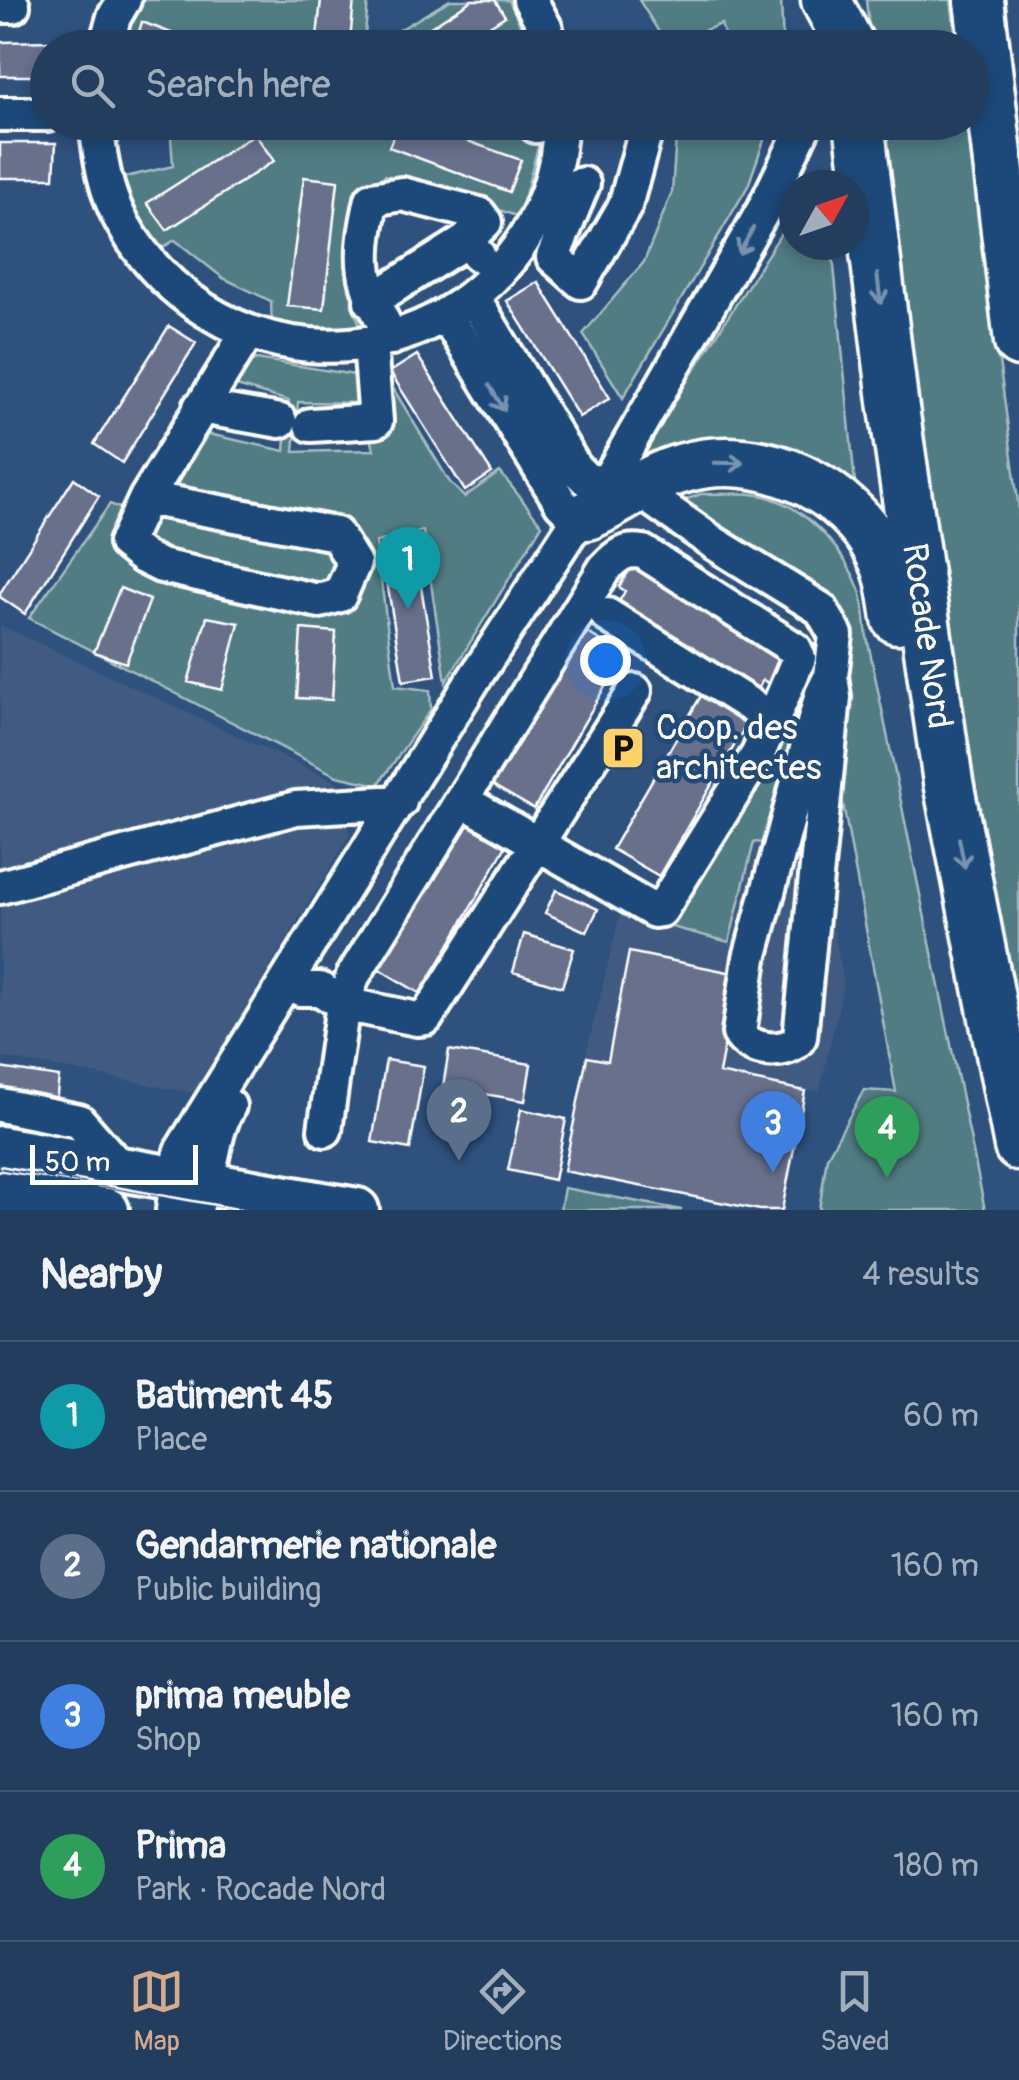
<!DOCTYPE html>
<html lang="en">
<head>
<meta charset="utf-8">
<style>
  :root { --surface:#223d5e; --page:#2a4464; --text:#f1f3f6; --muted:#a2aebc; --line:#3f5673; --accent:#d6ab8b }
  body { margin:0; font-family:Pangolin,sans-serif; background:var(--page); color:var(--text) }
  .compass { position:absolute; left:779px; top:170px; width:90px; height:90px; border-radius:50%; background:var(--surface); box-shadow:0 5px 15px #0003; rotate:50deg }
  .scale { position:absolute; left:30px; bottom:25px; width:168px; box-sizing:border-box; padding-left:10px; border:5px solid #fff; border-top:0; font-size:28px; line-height:35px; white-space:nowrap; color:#fff; -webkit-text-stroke:8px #1f4a7a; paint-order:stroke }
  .you { position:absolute; left:605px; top:660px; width:35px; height:35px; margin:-25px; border:8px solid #fff; border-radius:50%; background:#1a73e8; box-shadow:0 0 0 15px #1a73e833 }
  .badge { display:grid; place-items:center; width:65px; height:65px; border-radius:50%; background:var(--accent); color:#fff; font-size:32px; font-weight:700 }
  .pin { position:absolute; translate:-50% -82px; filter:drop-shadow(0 2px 5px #0008) }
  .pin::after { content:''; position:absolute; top:52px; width:35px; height:30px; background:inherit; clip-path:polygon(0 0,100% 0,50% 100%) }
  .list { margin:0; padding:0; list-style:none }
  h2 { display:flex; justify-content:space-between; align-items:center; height:130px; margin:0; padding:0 40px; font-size:42px }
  h2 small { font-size:32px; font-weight:400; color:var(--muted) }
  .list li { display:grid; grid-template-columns:65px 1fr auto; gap:30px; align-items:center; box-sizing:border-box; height:150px; padding:0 40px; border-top:2px solid var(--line) }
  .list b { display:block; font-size:38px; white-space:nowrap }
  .list p { margin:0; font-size:32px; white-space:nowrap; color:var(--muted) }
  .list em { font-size:32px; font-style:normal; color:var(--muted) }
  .icon { flex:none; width:55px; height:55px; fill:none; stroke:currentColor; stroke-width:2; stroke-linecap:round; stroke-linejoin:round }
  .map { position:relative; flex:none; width:1019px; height:1210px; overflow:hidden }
  .search { position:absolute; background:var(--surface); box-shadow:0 5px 15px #0003; left:30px; right:30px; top:30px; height:110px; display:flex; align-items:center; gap:25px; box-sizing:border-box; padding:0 35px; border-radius:55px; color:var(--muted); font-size:38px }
  .sheet { height:730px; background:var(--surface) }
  nav { display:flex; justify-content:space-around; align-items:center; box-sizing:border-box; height:140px; border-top:2px solid var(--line); background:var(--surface); font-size:28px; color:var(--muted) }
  nav a { display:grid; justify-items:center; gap:5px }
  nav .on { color:var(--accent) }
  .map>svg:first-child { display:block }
  .built { fill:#3f5a82 }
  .green { fill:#517b83; stroke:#a8bdc1; stroke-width:2.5 }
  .building { fill:#686f8c; stroke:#fff; stroke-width:2.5 }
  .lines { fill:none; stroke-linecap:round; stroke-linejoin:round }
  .minor-casing { stroke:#fff; stroke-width:40 }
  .major-casing { stroke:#fff; stroke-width:50 }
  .highway-casing { stroke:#fff; stroke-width:55 }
  .minor { stroke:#1f4a7a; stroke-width:32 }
  .major { stroke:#1f4a7a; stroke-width:42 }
  .highway { stroke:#1f4a7a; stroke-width:48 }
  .tram { stroke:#fff; stroke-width:2.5 }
  .oneway { stroke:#7992af }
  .labels { text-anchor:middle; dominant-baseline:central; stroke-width:9; stroke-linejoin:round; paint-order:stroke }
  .street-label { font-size:35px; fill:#fff; stroke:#1f4a7a }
  .poi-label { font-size:35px; fill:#fff; stroke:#1f4a7a; text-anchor:start }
</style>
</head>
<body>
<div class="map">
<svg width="1019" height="1210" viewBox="0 0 1019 1210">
  <rect width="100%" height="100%" fill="#2e517e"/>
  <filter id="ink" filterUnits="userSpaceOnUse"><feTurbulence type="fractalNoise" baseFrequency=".01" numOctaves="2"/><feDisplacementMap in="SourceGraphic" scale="20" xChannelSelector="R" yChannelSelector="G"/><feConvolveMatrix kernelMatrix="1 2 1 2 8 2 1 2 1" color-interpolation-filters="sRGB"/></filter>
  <g filter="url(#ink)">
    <path class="built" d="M 0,625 L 339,783 L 350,835 L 194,1093 L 0,1057 Z
      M 752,841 L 818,851 L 844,983 L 820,1090 L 805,1091 L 782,1210 L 760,1210 L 564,1171 L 587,1049 L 620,914 L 729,941 Z"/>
    <path class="green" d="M 137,0 L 368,0 L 364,47 L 119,48 Z
      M 450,0 L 509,0 L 530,47 L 369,48 Z
      M 639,0 L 781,0 L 783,47 L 728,47 L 721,24 L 667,45 Z
      M 866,0 L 951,0 L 957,47 L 871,47 Z
      M 170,123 L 541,123 L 542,132 L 519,217 L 418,182 L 385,175 L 356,196 L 352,306 L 362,329 L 272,326 L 271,301 L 223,278 L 175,240 L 157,251 L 124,204 L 117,179 L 173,166 Z
      M 677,123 L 770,123 L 748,186 L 623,398 L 583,334 L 644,262 L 672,192 Z
      M 879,123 L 967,123 L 1019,509 L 1019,1026 L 966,799 Z
      M 794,213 L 794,245 L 832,245 L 857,504 L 794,464 L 627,476 Z
      M 257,359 L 355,375 L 364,403 L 298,402 L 294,452 L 374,450 L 370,433 L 387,378 L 449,481 L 464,497 L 500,472 L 542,525 L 446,682 L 423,531 L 376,542 L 395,686 L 430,690 L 431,709 L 378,785 L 337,776 L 29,618 L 110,504 L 154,522 L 208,434 L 285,451 L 289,401 L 233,385 L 246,363 Z
      M 701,494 C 724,494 749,491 771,498 C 810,511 846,553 860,591 C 865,605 865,623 867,637 L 985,1210 L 819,1210 L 827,1157 L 864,1090 L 896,1092 L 836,766 L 834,630 L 682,501 Z
      M 820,655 L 824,662 L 763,843 L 754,842 L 729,942 L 656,923 L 759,765 L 772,768 L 803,656 Z
      M 564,1188 L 682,1210 L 560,1210 Z"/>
    <path class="building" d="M 321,0 L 354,0 L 350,41 L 317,37 Z
      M 472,0 L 495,0 L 505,16 L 455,48 L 398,48 Z
      M 142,22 L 211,48 L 134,48 Z
      M 721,38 L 722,48 L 651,48 L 667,45 Z
      M 53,41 L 53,48 L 48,48 L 48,76 L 0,76 L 0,42 Z
      M 399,122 L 414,122 L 521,160 L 509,192 L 389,147 Z
      M 255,134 L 274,161 L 167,230 L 147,203 Z
      M 0,143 L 56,143 L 54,178 L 0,178 Z
      M 304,177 L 338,181 L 324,309 L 287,306 Z
      M 538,282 L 610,398 L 579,417 L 507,301 Z
      M 169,326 L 196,343 L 122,463 L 94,444 Z
      M 417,355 L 492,473 L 465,491 L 390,372 Z
      M 74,478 L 99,496 L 25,614 L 0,597 L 0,593 Z
      M 413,539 L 436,676 L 403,681 L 381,544 Z
      M 633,564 L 784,660 L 769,684 L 763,680 L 758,689 L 619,602 L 625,591 L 619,587 Z
      M 120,588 L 150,600 L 126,663 L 94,652 Z
      M 207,617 L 239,623 L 222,690 L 188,682 Z
      M 577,627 L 624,654 L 534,809 L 487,782 Z
      M 301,629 L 336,632 L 332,700 L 297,698 Z
      M 702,694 L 748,722 L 659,876 L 612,849 Z
      M 464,811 L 510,839 L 421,994 L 374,966 Z
      M 556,890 L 598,909 L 587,932 L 545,913 Z
      M 524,934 L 574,949 L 562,987 L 513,972 Z
      M 629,952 L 738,974 L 719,1073 L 805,1091 L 782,1210 L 760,1210 L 564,1171 L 587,1057 L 608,1061 Z
      M 449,1050 L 531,1064 L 525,1101 L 443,1087 Z
      M 386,1060 L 424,1066 L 410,1149 L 372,1142 Z
      M 0,1068 L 59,1077 L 56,1102 L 0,1113 Z
      M 521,1109 L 566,1119 L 554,1180 L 508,1170 Z"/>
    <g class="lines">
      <defs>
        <path id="minor" d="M 530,0 L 546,29 L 550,48
          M 0,6 L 13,6 L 6,0
          M 105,48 L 114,17 L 124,0
          M 0,114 L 48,114
          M 96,122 C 100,158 105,193 123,224 C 207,371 407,389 512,256 C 541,219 560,170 560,122
          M 536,122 L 536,126
          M 548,193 L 583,184 L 553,257 L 581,282 L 625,206 L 646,130
          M 473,297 L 575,468 L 586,479 L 606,484
          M 371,301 L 466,241 L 478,255
          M 446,315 L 561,503 L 569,511 L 585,519
          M 392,338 C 360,281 358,262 372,199 L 402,194 L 479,214 L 485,222 L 466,241
          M 200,407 L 280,421
          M 311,425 L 376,421 L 370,343
          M 637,489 L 714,543 L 821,609 L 836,635 L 831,676
          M 146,498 L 336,534 L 354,563 L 340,595 L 319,601 L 161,566 L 143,557 L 125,543 L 146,498 L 248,332
          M 607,615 L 774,720
          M 831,676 L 834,697 L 800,1037 C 789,1056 748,1052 739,1033 L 750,958 L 822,694 Z
          M 0,887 L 296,808 L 400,802
          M 300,989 L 320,989 L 343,1004 L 417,1019 L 426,1018 L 635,691
          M 0,1105 L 79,1121 L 122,1170
          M 325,1130 L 343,1004 L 353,976 L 605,568 C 617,555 625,549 643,552 L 795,649 L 799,658 L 758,754 L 661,910 L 654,911 L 462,800
          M 173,1210 L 181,1151 L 472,682 L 570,532 L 588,515 L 764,209 L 806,122
          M 196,1210 C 199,1193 207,1178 211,1162 C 216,1140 218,1125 229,1106"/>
        <path id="major" d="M 0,1148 L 357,1210
          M 0,1193 L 107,1210"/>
        <path id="highway" d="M 826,0 L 851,47
          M 979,0 L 1019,342
          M 859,122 L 893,401 L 948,782 L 1019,1146
          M 588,515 C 621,501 649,477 684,468 C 759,446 851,487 883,559 C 892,578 894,599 897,619"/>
      </defs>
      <use href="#minor" class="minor-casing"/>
      <use href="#major" class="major-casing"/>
      <use href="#highway" class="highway-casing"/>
      <use href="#minor" class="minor"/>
      <use href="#major" class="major"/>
      <use href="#highway" class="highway"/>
      <path class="tram" d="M 0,1166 L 243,1210"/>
    </g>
    <defs><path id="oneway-shaft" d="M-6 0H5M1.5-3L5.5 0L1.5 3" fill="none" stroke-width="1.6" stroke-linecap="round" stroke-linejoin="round" transform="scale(2.5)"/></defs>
    <g class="oneway">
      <use href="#oneway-shaft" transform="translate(746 241) rotate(119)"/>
      <use href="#oneway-shaft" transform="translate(879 289) rotate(83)"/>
      <use href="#oneway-shaft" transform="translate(497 398) rotate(59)"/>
      <use href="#oneway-shaft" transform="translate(729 463) rotate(1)"/>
      <use href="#oneway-shaft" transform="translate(962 853) rotate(79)"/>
    </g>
  </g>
  <defs>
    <symbol id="parking-square" viewBox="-11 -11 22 22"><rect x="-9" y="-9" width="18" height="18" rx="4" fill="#ffd166" stroke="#1f4a7a"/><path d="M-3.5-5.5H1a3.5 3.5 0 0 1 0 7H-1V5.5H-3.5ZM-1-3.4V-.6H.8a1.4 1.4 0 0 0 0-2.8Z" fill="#111"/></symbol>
  </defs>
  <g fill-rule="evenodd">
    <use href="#parking-square" x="598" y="723" width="50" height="50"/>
  </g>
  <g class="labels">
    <g class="street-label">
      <text transform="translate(927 636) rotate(82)">Rocade Nord</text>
    </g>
    <g class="poi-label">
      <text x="656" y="728">Coop. des<tspan x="656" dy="40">architectes</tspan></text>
    </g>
  </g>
</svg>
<svg class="compass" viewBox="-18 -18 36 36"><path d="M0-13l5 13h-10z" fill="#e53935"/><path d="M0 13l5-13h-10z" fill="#a2aebc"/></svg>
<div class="scale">50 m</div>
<div class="you"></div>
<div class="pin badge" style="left:408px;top:609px;background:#0f9aa8">1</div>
<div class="pin badge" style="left:459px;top:1161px;background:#5c6f8a">2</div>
<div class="pin badge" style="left:773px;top:1173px;background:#3f7fe0">3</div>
<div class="pin badge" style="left:887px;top:1178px;background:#2e9e5b">4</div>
<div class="search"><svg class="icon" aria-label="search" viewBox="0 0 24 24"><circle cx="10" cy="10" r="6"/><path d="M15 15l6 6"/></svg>Search here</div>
</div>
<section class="sheet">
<h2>Nearby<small>4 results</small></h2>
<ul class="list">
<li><span class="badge" style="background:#0f9aa8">1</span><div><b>Batiment 45</b><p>Place</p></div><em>60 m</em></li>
<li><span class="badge" style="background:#5c6f8a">2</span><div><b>Gendarmerie nationale</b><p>Public building</p></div><em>160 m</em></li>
<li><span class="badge" style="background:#3f7fe0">3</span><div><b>prima meuble</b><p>Shop</p></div><em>160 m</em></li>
<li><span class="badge" style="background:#2e9e5b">4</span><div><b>Prima</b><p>Park · Rocade Nord</p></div><em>180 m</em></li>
</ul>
</section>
<nav>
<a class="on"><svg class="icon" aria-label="map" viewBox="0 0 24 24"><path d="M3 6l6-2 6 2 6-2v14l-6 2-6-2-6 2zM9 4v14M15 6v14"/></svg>Map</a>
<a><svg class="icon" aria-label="directions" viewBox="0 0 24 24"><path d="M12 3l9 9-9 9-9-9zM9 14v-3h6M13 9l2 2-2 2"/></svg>Directions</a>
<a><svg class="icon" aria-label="saved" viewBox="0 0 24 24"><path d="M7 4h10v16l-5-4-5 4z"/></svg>Saved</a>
</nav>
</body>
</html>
